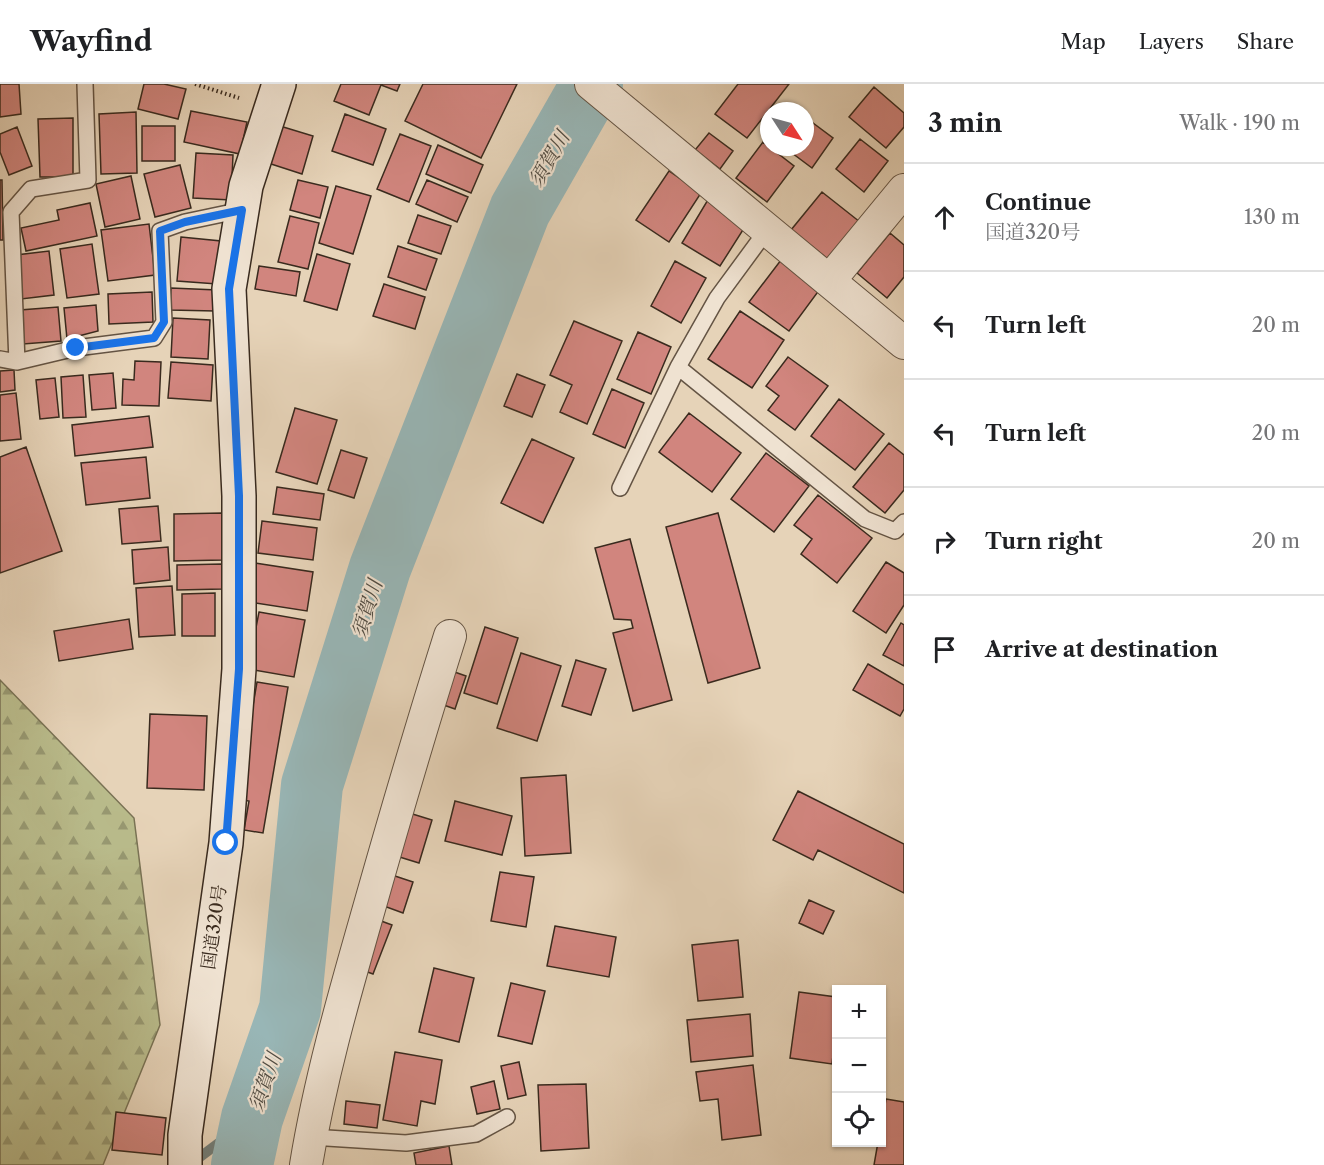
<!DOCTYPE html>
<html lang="en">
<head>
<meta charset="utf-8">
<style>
  :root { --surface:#fff; --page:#f6f6f6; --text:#202124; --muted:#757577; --line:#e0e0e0 }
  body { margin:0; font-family:"Libre Caslon Text","Noto Serif JP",serif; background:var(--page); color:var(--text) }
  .controls { position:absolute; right:18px; bottom:18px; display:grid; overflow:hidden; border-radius:0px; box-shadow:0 2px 4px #0004 }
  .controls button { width:54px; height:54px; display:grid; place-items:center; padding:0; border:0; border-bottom:2px solid var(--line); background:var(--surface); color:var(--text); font:30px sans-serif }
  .compass { position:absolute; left:760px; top:18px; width:54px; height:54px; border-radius:50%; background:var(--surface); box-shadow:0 2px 4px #0004; rotate:126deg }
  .stop { position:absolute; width:18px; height:18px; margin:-14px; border:4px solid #1a73e8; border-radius:50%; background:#fff }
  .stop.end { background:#1a73e8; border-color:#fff; box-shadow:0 2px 6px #0008 }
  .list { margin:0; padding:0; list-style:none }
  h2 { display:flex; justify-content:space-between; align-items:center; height:78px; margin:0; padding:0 24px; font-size:26px }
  h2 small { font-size:20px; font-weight:400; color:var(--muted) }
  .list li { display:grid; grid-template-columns:39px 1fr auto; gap:18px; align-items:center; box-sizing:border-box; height:108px; padding:0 24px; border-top:2px solid var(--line) }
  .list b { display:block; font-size:22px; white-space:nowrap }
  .list p { margin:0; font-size:20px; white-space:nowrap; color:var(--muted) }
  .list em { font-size:20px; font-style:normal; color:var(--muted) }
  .icon { flex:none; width:33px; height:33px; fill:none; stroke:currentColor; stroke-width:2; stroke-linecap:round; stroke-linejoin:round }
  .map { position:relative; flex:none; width:904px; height:1081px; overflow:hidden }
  header { display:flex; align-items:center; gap:36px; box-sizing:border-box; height:84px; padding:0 30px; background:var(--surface); border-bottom:2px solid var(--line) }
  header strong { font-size:28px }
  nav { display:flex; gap:33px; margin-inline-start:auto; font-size:21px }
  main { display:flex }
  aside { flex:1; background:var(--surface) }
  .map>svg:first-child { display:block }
  .forest { fill:url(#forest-firs); stroke:#797254; stroke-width:1.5 }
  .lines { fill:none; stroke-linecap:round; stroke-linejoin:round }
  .stream { stroke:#727e79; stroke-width:10 }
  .river { stroke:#98b6b6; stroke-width:62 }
  .building { fill:#d1857e; stroke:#392a1e; stroke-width:1.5 }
  .lane-casing { stroke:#645444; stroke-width:18 }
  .street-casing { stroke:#645444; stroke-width:34 }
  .secondary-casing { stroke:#392a1e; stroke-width:36 }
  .path { stroke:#392a1e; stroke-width:4; stroke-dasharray:1.5 3; stroke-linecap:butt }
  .lane { stroke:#efe2d1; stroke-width:15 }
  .street { stroke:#efe2d1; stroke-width:32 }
  .secondary { stroke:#efe2d1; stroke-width:33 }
  .route { stroke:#1a73e8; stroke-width:8 }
  .labels { text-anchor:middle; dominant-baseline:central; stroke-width:4.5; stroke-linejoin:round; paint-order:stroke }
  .street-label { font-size:18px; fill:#392a1e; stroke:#efe2d1 }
  .water-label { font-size:20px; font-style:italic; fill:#514d44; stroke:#efe2d1 }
</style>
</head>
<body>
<header>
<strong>Wayfind</strong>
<nav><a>Map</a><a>Layers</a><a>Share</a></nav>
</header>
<main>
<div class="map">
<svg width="904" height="1081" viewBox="0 0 904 1081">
  <defs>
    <pattern id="forest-firs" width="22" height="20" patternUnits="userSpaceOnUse" patternTransform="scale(1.5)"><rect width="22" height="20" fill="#b9bb8b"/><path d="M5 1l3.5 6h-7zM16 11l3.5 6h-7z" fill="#979871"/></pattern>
  </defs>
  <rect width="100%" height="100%" fill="#e6d3b8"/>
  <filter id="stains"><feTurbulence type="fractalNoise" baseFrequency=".00333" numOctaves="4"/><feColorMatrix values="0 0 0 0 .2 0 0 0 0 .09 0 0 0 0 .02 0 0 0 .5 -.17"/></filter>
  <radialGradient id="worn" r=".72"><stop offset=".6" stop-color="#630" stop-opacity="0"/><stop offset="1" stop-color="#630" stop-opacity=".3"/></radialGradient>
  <path class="forest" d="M 0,596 L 134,734 L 160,941 L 103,1081 L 0,1081 Z"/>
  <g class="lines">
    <path class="stream" d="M 192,1079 L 252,1034"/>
    <path class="river" d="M 242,1081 L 252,1034 L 290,925 L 312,701 L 380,484 L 520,126 L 592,0"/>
  </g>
  <path class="building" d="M 0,0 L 19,0 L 21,30 L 0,33 Z
    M 144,0 L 164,0 L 186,5 L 178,35 L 138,25 Z
    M 341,0 L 400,0 L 397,7 L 381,1 L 369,31 L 334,17 Z
    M 423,0 L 517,0 L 481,74 L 405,37 Z
    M 738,0 L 789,0 L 747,54 L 715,30 Z
    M 874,3 L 904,29 L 904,43 L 886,64 L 849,33 Z
    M 191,27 L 247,38 L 240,70 L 184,58 Z
    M 136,28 L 137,89 L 101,90 L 99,30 Z
    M 345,30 L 386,45 L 373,81 L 332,67 Z
    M 805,33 L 833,54 L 812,84 L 784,63 L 805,63 Z
    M 73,34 L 73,93 L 40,93 L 38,35 Z
    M 142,42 L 175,42 L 175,77 L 142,77 Z
    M 280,42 L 313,52 L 302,90 L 268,79 Z
    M 17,43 L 32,82 L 9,91 L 0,68 L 0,50 Z
    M 709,49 L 733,67 L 720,85 L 695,66 Z
    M 400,50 L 431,62 L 409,118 L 377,105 Z
    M 860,55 L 888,77 L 864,108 L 836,85 Z
    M 763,58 L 794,82 L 767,118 L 736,94 Z
    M 438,61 L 483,81 L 471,109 L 426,90 Z
    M 196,69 L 233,71 L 231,116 L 193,114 Z
    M 180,81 L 191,124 L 155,133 L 144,90 Z
    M 669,87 L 701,109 L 669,158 L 636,136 Z
    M 131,92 L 140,135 L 105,143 L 96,100 Z
    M 0,96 L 2,96 L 3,156 L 0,156 Z
    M 298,96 L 328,103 L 320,134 L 290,126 Z
    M 427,96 L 468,113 L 457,138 L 416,120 Z
    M 336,102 L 371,112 L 353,170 L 319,159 Z
    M 822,108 L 860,138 L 829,176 L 791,146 Z
    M 709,114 L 748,138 L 720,182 L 682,159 Z
    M 90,119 L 97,152 L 26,167 L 21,144 L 59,136 L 57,126 Z
    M 418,131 L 451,142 L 441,170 L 408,159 Z
    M 290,132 L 319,139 L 308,185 L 278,178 Z
    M 149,140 L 155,191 L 108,197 L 101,146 Z
    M 890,149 L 904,161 L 904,193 L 887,214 L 857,189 Z
    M 181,153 L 221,157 L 217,200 L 177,197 Z
    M 92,160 L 99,210 L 67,214 L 60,165 Z
    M 398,162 L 437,175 L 426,206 L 388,193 Z
    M 49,167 L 54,211 L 21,215 L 16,171 Z
    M 317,170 L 350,180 L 337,226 L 304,217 Z
    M 781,176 L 820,205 L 789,247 L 749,218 Z
    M 675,177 L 706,194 L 681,239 L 651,222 Z
    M 259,182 L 300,188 L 296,212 L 255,205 Z
    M 384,200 L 425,213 L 415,245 L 373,232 Z
    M 171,204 L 217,206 L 215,227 L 170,226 Z
    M 152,208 L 153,238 L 109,240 L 108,210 Z
    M 96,221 L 98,247 L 67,255 L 64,224 Z
    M 58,223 L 61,257 L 23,260 L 20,226 Z
    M 740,227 L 784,256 L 752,304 L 708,275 Z
    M 173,234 L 210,236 L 208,275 L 171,273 Z
    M 574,237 L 622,257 L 587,340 L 560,328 L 572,301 L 550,291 Z
    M 638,248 L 671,263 L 651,310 L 617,295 Z
    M 788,273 L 828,302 L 795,346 L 768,326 L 779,312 L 766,302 Z
    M 135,277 L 161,278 L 159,322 L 122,321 L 123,295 L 134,296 Z
    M 171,278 L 213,281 L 211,317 L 168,314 Z
    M 14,286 L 15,306 L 0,308 L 0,287 Z
    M 113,289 L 116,324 L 92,326 L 89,291 Z
    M 517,290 L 545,301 L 532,333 L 504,322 Z
    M 83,291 L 86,333 L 63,334 L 61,293 Z
    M 55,294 L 59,333 L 40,335 L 36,296 Z
    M 612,305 L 644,319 L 625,364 L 593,350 Z
    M 16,309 L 21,355 L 0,357 L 0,311 Z
    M 839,315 L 884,350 L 855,386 L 811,352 Z
    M 295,324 L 337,336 L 317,400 L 276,388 Z
    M 689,329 L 741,369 L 712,408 L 659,368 Z
    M 149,332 L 153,363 L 75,372 L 72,341 Z
    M 532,355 L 574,374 L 543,439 L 501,419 Z
    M 889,359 L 904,371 L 904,406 L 885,429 L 853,403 Z
    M 26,363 L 62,467 L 0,489 L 0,373 Z
    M 341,366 L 367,374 L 354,414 L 328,406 Z
    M 766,369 L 809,402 L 774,448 L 731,415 Z
    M 146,373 L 150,414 L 86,421 L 81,379 Z
    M 277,403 L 324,410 L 320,436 L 273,430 Z
    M 818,411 L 872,454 L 837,499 L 801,470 L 812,455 L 794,441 Z
    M 158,422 L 161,457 L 122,460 L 119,425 Z
    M 222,429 L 223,476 L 174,477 L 174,430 Z
    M 718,429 L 760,584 L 708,599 L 666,443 Z
    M 262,437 L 317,444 L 313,476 L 258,469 Z
    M 630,455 L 672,616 L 633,627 L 613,549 L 633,544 L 631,536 L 614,535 L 595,464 Z
    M 168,463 L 170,496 L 134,500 L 132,466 Z
    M 886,478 L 904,489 L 904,521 L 886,549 L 853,527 Z
    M 255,479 L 313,488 L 307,527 L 249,518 Z
    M 222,480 L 222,505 L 177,506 L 177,481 Z
    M 172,502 L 175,551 L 139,553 L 136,504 Z
    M 215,509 L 215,552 L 182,552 L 182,510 Z
    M 259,528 L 305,536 L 294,593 L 248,585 Z
    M 129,535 L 133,565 L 59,577 L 54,547 Z
    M 901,539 L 904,541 L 904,582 L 883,571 Z
    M 485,543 L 518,554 L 497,620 L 464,609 Z
    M 521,569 L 561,582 L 537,657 L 497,644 Z
    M 576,576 L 606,585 L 591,631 L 562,622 Z
    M 868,580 L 904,601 L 904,625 L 900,632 L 853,606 Z
    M 446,585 L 466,592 L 455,625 L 435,618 Z
    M 257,598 L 288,603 L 263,749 L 244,746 L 249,717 L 237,715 Z
    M 150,630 L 207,632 L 204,706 L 147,704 Z
    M 566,691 L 571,769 L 525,772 L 521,694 Z
    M 798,707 L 904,760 L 904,809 L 818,766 L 813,776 L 773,756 Z
    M 455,717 L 512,732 L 502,771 L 445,757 Z
    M 406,728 L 432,736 L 419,779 L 393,771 Z
    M 383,788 L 413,798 L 403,829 L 373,818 Z
    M 500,788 L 534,793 L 526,843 L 491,837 Z
    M 809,816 L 834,827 L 823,850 L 799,839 Z
    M 373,834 L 392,841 L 373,890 L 354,883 Z
    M 555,842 L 616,853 L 609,893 L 547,882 Z
    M 738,856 L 743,913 L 698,917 L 692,861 Z
    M 434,884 L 474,894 L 459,958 L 419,948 Z
    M 511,899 L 545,907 L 532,960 L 498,952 Z
    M 799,908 L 836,913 L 836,945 L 832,980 L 790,974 Z
    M 750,930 L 753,972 L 691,978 L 687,936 Z
    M 395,968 L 442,976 L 435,1020 L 421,1017 L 417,1042 L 383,1036 Z
    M 519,978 L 526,1011 L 508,1015 L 501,982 Z
    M 753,981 L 761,1051 L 722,1056 L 718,1015 L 700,1017 L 696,988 Z
    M 494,997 L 500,1025 L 477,1030 L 471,1003 Z
    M 586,1000 L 589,1064 L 541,1067 L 538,1001 Z
    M 886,1015 L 904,1018 L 904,1081 L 874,1081 L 878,1058 L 882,1058 L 882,1040 Z
    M 346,1017 L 380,1021 L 377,1044 L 344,1040 Z
    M 116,1028 L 166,1034 L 162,1071 L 112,1066 Z
    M 449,1062 L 452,1081 L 416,1081 L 414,1069 Z"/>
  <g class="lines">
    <defs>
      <path id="lane" d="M 0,275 L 17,278 L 76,264 L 154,254 L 164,238 L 160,147 L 185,138 L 242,126
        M 17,278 L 11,128 L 31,105 L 88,96 L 85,0
        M 678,283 L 865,435 L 895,447 L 904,438
        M 620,404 L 678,283 L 717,214 L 767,146
        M 311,1053 L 406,1059 L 476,1050 L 507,1033"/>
      <path id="street" d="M 591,0 L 904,259
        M 829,197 L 904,106
        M 306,1081 C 320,995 344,912 368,828 C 394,736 421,644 450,552"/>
      <path id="secondary" d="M 185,1081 L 185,1051 L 226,759 L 239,585 L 239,412 L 229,205 L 246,102 L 279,0"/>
    </defs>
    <use href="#lane" class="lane-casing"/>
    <use href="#street" class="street-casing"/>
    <use href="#secondary" class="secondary-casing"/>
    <path class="path" d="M 195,0 L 239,14"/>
    <use href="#lane" class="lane"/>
    <use href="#street" class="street"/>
    <use href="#secondary" class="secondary"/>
  </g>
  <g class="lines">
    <path class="route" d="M 76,264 L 154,254 L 164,238 L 160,147 L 185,138 L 242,126 L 229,205 L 239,412 L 239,585 L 226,759"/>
  </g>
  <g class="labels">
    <g class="street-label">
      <text transform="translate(214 843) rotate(-82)">国道320号</text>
    </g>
    <g class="water-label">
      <text transform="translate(549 75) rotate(-60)">須賀川</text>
      <text transform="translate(367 525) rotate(-73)">須賀川</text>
      <text transform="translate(265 998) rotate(-71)">須賀川</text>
    </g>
  </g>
  <rect width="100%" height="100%" filter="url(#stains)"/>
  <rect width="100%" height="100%" fill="url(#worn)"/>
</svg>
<div class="controls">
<button>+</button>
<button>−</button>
<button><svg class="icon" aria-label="locate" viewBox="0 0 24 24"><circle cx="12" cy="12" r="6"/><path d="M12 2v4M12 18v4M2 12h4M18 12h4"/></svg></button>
</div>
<svg class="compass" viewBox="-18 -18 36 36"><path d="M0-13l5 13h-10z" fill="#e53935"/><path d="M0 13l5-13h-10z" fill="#757577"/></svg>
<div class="stop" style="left:226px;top:759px"></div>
<div class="stop end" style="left:76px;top:264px"></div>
</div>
<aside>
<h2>3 min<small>Walk · 190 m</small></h2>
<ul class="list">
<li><svg class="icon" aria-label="ahead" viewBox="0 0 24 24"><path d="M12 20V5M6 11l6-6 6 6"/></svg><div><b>Continue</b><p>国道320号</p></div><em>130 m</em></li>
<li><svg class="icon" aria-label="left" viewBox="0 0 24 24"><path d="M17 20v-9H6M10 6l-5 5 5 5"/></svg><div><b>Turn left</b></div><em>20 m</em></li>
<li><svg class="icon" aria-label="left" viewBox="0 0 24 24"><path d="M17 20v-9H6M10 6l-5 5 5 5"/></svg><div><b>Turn left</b></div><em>20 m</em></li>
<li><svg class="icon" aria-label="right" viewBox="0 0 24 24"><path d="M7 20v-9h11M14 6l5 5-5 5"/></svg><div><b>Turn right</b></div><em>20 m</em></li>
<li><svg class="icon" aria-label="arrive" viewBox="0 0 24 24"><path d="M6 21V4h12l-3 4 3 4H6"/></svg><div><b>Arrive at destination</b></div></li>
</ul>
</aside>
</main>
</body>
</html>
